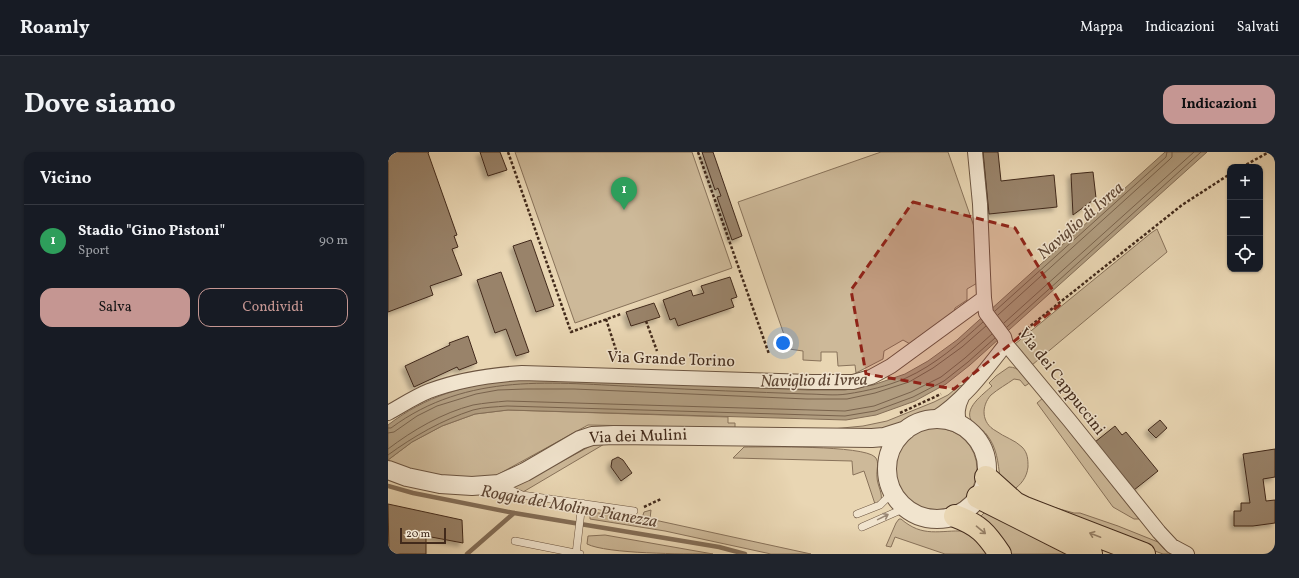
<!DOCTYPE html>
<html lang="it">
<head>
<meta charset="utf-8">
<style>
  :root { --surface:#171b24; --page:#20242c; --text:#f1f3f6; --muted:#9ea1a6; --line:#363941; --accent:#c59692 }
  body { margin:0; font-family:Vollkorn,serif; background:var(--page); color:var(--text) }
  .controls { position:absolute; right:12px; top:12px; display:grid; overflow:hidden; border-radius:8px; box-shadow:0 1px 3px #0004 }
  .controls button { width:36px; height:36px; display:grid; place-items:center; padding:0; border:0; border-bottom:1px solid var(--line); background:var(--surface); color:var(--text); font:20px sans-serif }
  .scale { position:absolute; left:12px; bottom:10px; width:46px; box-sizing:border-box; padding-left:4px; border:2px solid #422a1b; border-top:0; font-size:11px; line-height:14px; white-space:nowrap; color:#422a1b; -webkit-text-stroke:3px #f1e4ce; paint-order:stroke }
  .you { position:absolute; left:395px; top:191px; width:14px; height:14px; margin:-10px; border:3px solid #fff; border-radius:50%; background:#1a73e8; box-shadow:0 0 0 6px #1a73e833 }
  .badge { display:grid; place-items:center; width:26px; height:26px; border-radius:50%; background:var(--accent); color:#fff; font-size:13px; font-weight:700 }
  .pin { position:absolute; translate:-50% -33px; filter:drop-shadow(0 1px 2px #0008) }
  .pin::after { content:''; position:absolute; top:21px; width:14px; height:12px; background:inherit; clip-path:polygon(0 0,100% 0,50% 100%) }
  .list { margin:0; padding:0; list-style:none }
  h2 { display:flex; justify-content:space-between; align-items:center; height:52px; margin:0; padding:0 16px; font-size:17px }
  h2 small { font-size:13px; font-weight:400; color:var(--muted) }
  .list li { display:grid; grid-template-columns:26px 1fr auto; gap:12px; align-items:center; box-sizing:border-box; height:72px; padding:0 16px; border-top:1px solid var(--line) }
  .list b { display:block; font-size:15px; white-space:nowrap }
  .list p { margin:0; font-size:13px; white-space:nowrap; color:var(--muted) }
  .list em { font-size:13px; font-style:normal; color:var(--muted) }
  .actions { display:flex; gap:8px; padding:12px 16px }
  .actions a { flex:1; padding:9px 0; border:1px solid var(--accent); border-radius:12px; text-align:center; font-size:14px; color:var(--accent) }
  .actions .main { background:var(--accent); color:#111 }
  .icon { flex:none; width:22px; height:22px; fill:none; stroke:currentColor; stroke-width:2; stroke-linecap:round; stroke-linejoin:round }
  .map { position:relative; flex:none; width:887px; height:402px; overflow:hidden; border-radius:12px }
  header { display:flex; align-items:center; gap:24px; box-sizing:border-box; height:56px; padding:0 20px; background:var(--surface); border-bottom:1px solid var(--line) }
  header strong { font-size:19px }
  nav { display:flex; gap:22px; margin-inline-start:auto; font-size:14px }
  .intro { display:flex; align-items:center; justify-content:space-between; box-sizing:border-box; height:96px; padding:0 24px }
  h1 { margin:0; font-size:28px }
  .button { padding:10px 18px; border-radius:12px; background:var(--accent); color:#111; font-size:14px; font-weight:700 }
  main { display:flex; gap:24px; padding:0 24px }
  aside { flex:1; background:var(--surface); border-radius:12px; box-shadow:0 1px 3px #0004 }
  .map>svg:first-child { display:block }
  .green { fill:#cdb999; stroke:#88725a }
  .water { fill:#b09c7f; stroke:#846e57 }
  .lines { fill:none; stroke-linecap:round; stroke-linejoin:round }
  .shore { stroke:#79634d; stroke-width:1 }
  .stream { stroke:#846e57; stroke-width:4.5 }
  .building { fill:#99836a; stroke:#422a1b; filter:url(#shadow) }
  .service-casing { stroke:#6c5541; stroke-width:8 }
  .minor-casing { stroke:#6c5541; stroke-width:16 }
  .tertiary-casing { stroke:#6c5541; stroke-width:20 }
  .primary-casing { stroke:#422a1b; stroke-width:24 }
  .path { stroke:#422a1b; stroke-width:2.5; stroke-dasharray:3 2; stroke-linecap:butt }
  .service { stroke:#f1e4ce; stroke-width:7 }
  .minor { stroke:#f1e4ce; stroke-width:14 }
  .tertiary { stroke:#f1e4ce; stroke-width:18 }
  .primary { stroke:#e9d6b3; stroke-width:22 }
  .oneway { stroke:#9a8774 }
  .oneway2 { stroke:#968067 }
  .marked { fill:#8f2418; fill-opacity:0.2; stroke:#8f2418; stroke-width:3; stroke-dasharray:8 5; stroke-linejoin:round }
  .labels { text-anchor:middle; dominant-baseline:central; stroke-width:3; stroke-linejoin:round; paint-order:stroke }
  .street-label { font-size:16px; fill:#422a1b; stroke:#f1e4ce }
  .water-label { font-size:17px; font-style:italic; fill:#5e4634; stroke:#f1e4ce }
</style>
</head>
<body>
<header>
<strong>Roamly</strong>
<nav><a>Mappa</a><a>Indicazioni</a><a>Salvati</a></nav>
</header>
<div class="intro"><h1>Dove siamo</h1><a class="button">Indicazioni</a></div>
<main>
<aside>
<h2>Vicino<small></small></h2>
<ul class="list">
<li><span class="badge" style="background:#2e9e5b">1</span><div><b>Stadio &quot;Gino Pistoni&quot;</b><p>Sport</p></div><em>90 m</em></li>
</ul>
<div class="actions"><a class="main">Salva</a><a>Condividi</a></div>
</aside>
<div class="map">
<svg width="887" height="402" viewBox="0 0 887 402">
  <defs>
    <filter id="shadow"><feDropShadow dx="-3.5" dy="3.5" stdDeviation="2" flood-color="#0004"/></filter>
  </defs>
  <rect width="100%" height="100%" fill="#e9d6b3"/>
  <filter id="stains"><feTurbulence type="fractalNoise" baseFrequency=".005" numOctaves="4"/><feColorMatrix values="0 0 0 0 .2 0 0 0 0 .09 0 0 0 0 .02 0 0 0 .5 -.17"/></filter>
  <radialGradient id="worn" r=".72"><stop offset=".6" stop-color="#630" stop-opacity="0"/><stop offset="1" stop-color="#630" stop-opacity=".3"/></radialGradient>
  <path class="green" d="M 127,0 L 304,0 L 344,116 L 187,171 Z
    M 493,0 L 560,0 L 589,83 L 591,130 L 579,137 L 579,148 L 567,156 L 566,161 L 522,192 L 515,188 L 496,199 L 495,207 L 468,221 L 467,213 L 450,214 L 449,200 L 433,200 L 433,209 L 415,208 L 415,199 L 401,197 L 350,50 Z
    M 769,77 L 779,100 L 644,213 L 627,192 L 763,81 Z
    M 621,215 C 631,215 636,223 643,230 L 637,234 L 632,228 L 626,227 C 619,232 610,237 603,243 C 593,254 593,271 608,279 C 616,285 627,288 634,295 C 640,301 640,308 640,315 C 639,325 633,333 625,338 L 612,326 C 610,310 609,296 599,283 C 595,277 589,276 585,271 C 573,257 596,242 604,234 L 601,231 L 608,224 Z
    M 579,232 L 550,261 L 540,261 L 527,265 L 515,270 L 502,278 L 444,277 L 475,274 L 499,269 L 546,250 L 560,243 L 571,234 Z
    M 655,246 L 752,367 L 746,367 L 725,355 L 649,251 Z
    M 120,258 L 340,265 L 340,271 L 347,271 L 347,276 L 200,273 L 109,323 C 88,331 20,321 0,308 L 24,290 L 54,274 L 87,262 Z
    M507 317a41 41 0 1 1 82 0a41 41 0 1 1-82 0Z
    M 208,291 L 218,291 L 135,340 L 124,336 L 126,333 L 132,332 Z
    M 356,295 C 377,295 475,293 487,305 C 492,310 488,318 489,325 C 489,333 495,341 493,349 L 487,352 L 476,319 L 465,323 L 464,309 L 345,306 Z
    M 654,352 L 686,361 L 692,361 L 730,374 L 770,390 L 776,397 L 783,402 L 775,402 L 646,355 Z
    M 263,358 L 262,367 L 423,402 L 383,402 L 277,379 L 202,367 L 202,360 L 254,366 L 256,360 Z
    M 598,359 L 686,402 L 621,402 L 591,366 Z
    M 511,367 L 513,367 C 535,386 551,378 577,379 L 606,402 L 557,402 L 507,385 L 503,395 L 498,394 L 508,371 Z
    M 217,383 L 325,402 C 296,402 219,402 199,392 L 200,384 Z"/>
  <path class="water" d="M 777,0 L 819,0 L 582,213 L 558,232 L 527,249 L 488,263 L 458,268 L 120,258 L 87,262 L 54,274 L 24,290 L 0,308 L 0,273 C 75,215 164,227 253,231 C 309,233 364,236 420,238 L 457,238 L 485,233 L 517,222 L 540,209 L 569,188 Z"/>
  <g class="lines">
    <path class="shore" d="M 607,159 L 778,5 L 779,0
      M 610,163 L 781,8 L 784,5 L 784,0
      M 616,171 L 806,0
      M 619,175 L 813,0
      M 0,276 L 3,276 C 80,219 166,231 255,235 C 310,238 365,240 419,242 C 432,242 446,244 459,242 C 479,239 500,234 518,226 C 547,213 572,191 595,170
      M 0,281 L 6,280 L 29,264 L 49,254 L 88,242 L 110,238 L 138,237 L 186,237 L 419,247 L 459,247 L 487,241 L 521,230 L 545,216 L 574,195 L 598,174
      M 0,297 C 25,278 54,261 85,253 C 96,251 108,250 119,249 L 457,259 L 486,254 L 523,240 L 553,225 L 577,206 L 604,182
      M 0,303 C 26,284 54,268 85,258 C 96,255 108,255 119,254 L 457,264 L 487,259 L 525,245 L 556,229 L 580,210 L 607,186"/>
    <path class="stream" d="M 0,334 L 25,341 L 126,361 L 331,395 L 357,402
      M 79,402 L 126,361"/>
  </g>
  <path class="building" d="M 0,0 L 41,0 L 40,1 L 69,83 L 66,84 L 70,95 L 64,97 L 74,123 L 42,134 L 45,143 L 0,160 Z
    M 92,0 L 112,0 L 119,18 L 100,24 Z
    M 314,0 L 325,0 L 354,84 L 344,88 L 329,45 L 333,44 L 330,36 L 327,38 Z
    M 595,0 L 610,0 L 613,29 L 666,23 L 669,55 L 601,62 Z
    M 705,20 L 708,46 L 685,63 L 683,22 Z
    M 143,88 L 166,154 L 148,160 L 125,94 Z
    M 113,120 L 141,200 L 128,204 L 118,177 L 107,181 L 89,128 Z
    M 342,125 L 349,145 L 343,147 L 346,155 L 290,174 L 287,166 L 282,168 L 275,148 L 303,138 L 305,144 L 316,141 L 313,134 Z
    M 266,151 L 272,165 L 243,174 L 238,160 Z
    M 80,184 L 89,211 L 71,218 L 69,215 L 26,235 L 17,214 L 62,193 L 61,191 Z
    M 772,268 L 779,276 L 768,286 L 760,278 Z
    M 727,274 L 734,283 L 738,280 L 770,319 L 746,338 L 707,290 Z
    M 887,297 L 887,325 L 875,327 L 878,349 L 887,348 L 887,371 L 865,374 L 846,374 L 846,359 L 853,359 L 853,351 L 862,351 L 855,302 Z
    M 230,305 L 235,308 L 244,321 L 233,329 L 223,315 L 224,308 Z
    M 0,352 L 74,368 L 75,391 L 38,384 L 38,402 L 1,402 Z"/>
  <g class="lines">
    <defs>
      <path id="service" d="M 114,334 L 134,343 L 246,359
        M 469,362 L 492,353 L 504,341
        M 474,375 L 517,356
        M 127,389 L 192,402
        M 188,402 L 194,351"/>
      <path id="minor" d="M 587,0 L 592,52 L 596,146 L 598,161 L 616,185 L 618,192 L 682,269 L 771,380 L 784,394 L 799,402
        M 0,261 C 13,254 26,245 41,239 C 70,228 102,223 134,221 L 424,230 L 465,230 L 483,225 L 503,214 L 596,146
        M 546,267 C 576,248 596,220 618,192
        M 571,272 C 569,262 569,255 574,245"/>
      <path id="tertiary" d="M499 317a50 50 0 1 1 100 0a50 50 0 1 1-100 0Z
        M 0,318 L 19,325 L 52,332 L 84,334 L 111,332 L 137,320 L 192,288 L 204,284 L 226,283 L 484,286 L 496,285 L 518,278"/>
      <path id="primary" d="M 598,325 L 627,351 L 637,356 L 756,402
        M 590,345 L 703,402
        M 567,364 C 591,373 598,381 612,402"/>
    </defs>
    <use href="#service" class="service-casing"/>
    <use href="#minor" class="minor-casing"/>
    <use href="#tertiary" class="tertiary-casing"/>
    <use href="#primary" class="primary-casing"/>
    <path class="path" d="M 120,0 L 183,180 L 233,162
      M 310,0 L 381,202
      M 854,15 L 881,0
      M 218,167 L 228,198
      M 258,169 L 269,199
      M 631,183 L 794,53 L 842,22
      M 512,261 L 553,242
      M 256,355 L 273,347"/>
    <use href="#service" class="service"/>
    <use href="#minor" class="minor"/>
    <use href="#tertiary" class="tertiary"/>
    <use href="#primary" class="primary"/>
  </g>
  <defs><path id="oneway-shaft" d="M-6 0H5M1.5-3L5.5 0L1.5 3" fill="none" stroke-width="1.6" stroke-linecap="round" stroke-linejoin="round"/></defs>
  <use class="oneway" href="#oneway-shaft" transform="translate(495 365) rotate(-26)"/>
  <g class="oneway2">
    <use href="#oneway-shaft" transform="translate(593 378) rotate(40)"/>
    <use href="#oneway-shaft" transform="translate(707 383) rotate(-159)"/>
  </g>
  <path class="marked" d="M 525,50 L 627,76 L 673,152 L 566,237 L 478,222 L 463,138 Z"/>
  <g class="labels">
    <g class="street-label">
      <text transform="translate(283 208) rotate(2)">Via Grande Torino</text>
      <text transform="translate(673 230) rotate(52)">Via dei Cappuccini</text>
      <text transform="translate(250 285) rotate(-2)">Via dei Mulini</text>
    </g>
    <g class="water-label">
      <text transform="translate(693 69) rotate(-41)">Naviglio di Ivrea</text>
      <text transform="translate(426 229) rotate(-1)">Naviglio di Ivrea</text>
      <text transform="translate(181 355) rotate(10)">Roggia del Molino Pianezza</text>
    </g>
  </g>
  <rect width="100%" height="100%" filter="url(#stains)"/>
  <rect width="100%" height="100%" fill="url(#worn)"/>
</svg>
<div class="controls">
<button>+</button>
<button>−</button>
<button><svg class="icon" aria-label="locate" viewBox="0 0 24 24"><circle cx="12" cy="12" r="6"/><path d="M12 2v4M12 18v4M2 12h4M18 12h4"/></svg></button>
</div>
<div class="scale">20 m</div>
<div class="you"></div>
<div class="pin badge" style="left:236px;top:58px;background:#2e9e5b">1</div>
</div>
</main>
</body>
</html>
